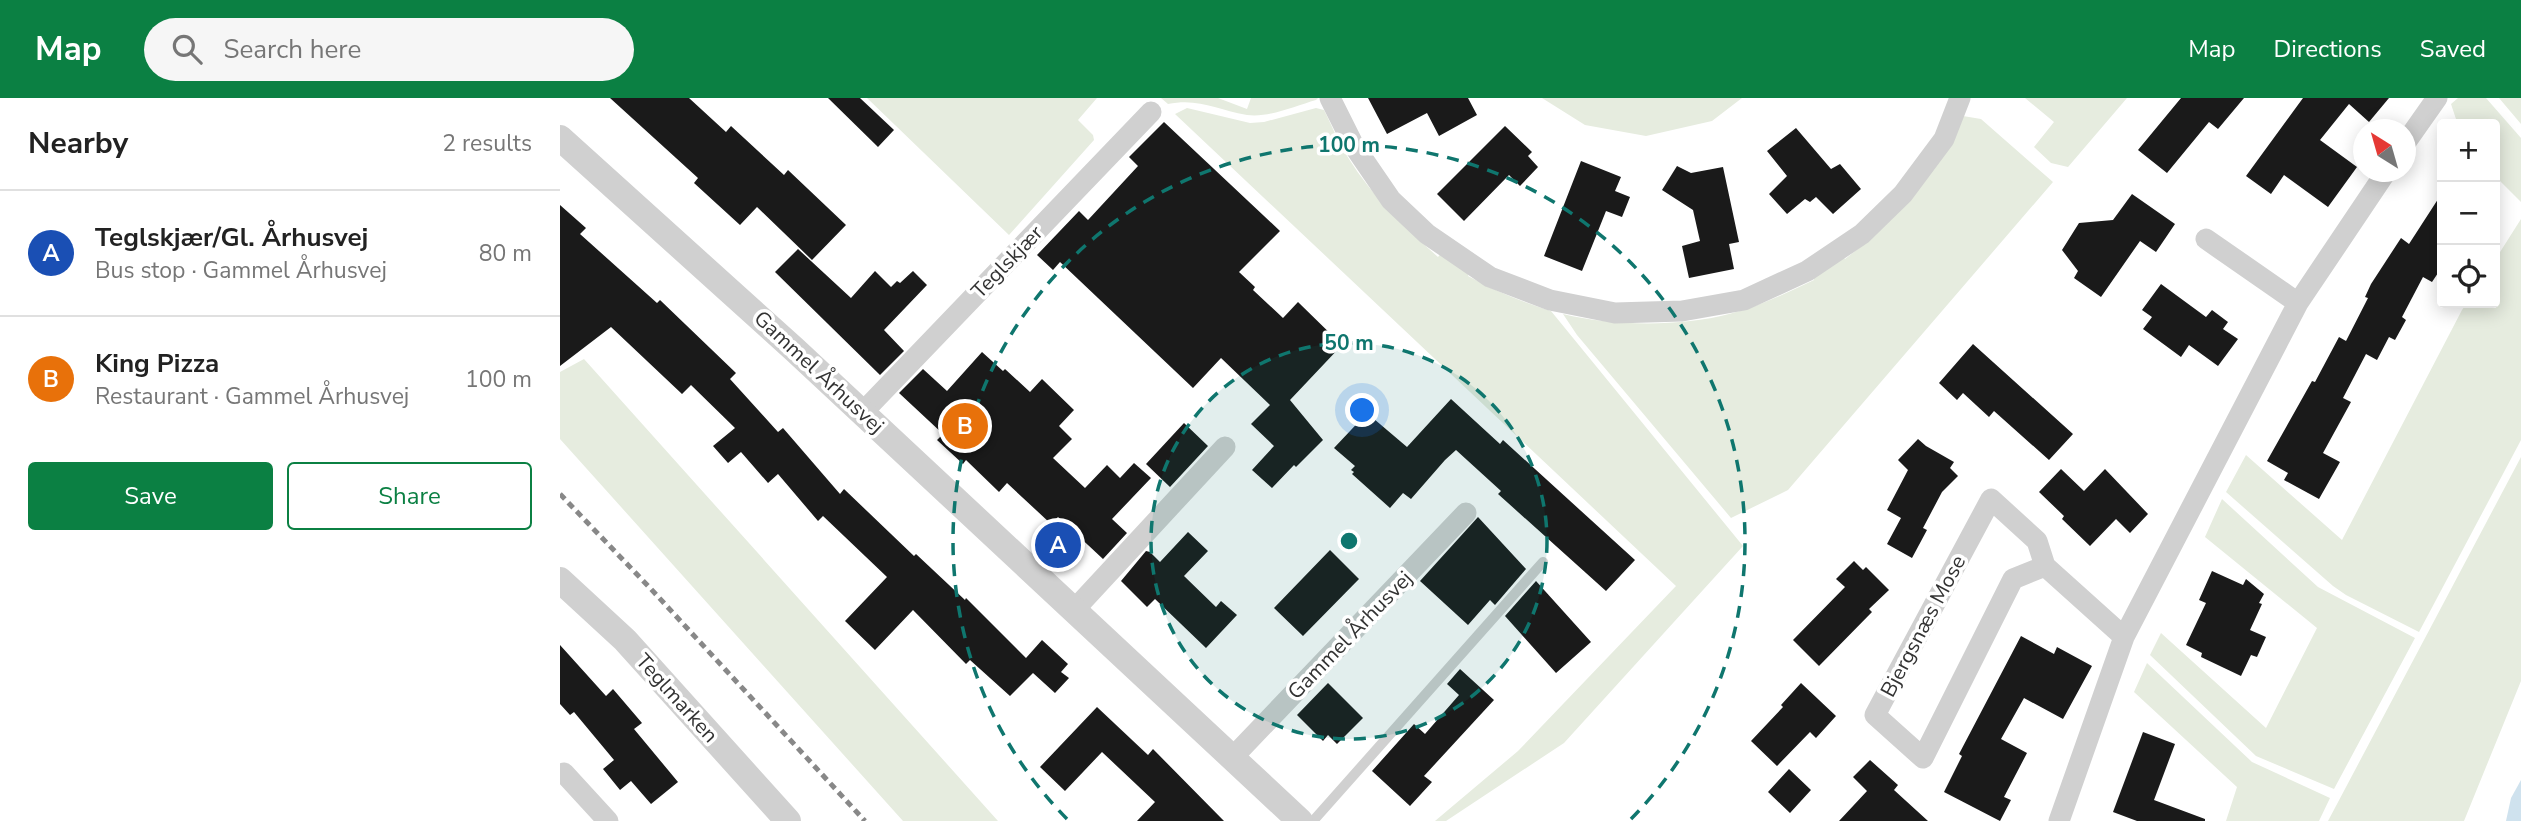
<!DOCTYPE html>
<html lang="en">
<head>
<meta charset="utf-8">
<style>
  :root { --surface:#fff; --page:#f6f6f6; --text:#222; --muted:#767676; --line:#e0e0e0; --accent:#0b8043 }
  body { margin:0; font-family:"Nunito Sans",sans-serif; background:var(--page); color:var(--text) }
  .controls { position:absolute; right:21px; top:21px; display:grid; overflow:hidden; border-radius:7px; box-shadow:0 4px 18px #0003 }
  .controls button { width:63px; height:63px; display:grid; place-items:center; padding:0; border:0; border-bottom:2px solid var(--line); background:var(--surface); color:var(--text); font:35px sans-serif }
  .compass { position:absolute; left:1793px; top:21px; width:63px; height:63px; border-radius:50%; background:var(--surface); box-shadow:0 4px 18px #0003; rotate:323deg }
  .you { position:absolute; left:803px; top:313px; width:24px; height:24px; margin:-18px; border:5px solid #fff; border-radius:50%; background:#1a73e8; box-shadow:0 0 0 10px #1a73e833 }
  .badge { display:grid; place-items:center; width:46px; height:46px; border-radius:50%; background:var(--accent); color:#fff; font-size:23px; font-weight:700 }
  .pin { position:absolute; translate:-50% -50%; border:4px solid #fff; box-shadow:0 2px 7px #0006 }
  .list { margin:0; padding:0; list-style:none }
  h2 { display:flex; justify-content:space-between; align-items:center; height:91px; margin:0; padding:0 28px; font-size:30px }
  h2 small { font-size:23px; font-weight:400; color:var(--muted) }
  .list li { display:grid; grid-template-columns:46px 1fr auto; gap:21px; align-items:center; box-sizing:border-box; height:126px; padding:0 28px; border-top:2px solid var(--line) }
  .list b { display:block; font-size:26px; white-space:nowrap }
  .list p { margin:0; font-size:23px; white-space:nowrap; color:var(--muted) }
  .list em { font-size:23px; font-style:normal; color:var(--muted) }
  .actions { display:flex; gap:14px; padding:21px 28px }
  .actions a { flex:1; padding:16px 0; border:2px solid var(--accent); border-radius:7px; text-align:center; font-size:24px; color:var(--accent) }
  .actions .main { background:var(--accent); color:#fff }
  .icon { flex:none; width:38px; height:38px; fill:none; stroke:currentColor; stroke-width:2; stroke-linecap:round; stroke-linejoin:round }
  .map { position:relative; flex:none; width:1961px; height:723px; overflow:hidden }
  header { display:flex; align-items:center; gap:42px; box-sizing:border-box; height:98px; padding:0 35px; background:var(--accent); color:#fff }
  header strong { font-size:33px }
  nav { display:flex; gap:38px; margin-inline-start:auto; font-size:24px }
  .search { width:490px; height:63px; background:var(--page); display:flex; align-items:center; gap:18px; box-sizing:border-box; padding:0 24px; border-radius:38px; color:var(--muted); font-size:26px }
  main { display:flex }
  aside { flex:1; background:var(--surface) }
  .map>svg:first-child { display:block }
  .green { fill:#e6ecdf }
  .water { fill:#cfe2ee }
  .building { fill:#1a1a1a }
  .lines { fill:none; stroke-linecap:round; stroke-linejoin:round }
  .service { stroke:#d0d0d0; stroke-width:10 }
  .minor { stroke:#d0d0d0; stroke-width:21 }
  .tertiary { stroke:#d0d0d0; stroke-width:26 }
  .rail { stroke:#888; stroke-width:5; stroke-dasharray:7 5; stroke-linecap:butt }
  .ring { fill:none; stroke:#0f766e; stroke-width:3.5; stroke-dasharray:12 9 }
  .labels { text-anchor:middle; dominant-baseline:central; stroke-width:7; stroke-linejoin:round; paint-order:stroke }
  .street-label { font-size:21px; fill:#333; stroke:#fff }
  .centre { fill:#0f766e; stroke:#fff; stroke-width:3.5 }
  .ring-label { font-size:21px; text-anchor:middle; font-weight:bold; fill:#0f766e; stroke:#fff; stroke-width:7; stroke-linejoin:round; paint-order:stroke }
</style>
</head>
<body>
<header>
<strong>Map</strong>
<div class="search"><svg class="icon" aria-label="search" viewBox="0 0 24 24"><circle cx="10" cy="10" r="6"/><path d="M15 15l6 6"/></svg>Search here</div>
<nav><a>Map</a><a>Directions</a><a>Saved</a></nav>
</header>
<main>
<aside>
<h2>Nearby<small>2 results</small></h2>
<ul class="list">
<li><span class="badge" style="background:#1a4fb4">A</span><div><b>Teglskjær/Gl. Århusvej</b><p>Bus stop · Gammel Århusvej</p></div><em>80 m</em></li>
<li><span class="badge" style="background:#e8710a">B</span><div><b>King Pizza</b><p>Restaurant · Gammel Århusvej</p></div><em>100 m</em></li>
</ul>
<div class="actions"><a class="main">Save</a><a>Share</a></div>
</aside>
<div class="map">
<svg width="1961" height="723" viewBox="0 0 1961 723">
  <rect width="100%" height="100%" fill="#fff"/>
  <path class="green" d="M 307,0 L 537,0 L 518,22 L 533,37 L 534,42 L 449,137 Z
    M 601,0 L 658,0 L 687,11 L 691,0 L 758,0 L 756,2 C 735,8 709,20 687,17 C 656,12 640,0 608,6 Z
    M 982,0 L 1182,0 L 1152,23 L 1086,38 L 1025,27 Z
    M 1465,0 L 1567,0 L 1508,69 L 1491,65 L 1474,49 L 1494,24 Z
    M 1898,0 L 1926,0 L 1961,40 L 1961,104 L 1935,78 L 1935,26 L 1891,26 L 1896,21 L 1891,6 Z
    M 1939,0 L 1961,0 L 1961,26 Z
    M 627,10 L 690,25 L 704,24 L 756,10 L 764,12 C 772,28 779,46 789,61 C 812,98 845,130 878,159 L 883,153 L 911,171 L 908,178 C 935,193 962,204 991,213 L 1183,448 L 1004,645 L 886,723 L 875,723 L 958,653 L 1116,488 L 615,16 Z
    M 1403,18 L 1421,21 L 1493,84 L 1228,392 L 1171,420 L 1017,237 L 1003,216 C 1052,228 1120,229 1169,216 C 1199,209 1226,195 1254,182 L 1251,175 L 1280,155 L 1285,161 L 1312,140 Z
    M 1961,121 L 1961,342 L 1859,534 L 1786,497 L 1773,488 L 1666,394 L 1686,357 L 1782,442 L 1902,212 L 1907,205 L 1935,205 L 1935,162 Z
    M 24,261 L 438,723 L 343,723 L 0,341 L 0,274 Z
    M 1961,359 L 1961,583 L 1904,723 L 1768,723 Z
    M 1662,401 L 1758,489 L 1855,540 L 1774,691 L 1696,658 L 1590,557 L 1601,535 L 1706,630 L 1757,530 L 1645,439 Z
    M 1587,565 L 1692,664 L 1770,700 L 1759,723 L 1666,723 L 1677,689 L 1574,594 Z"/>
  <path class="water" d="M 1961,682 L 1961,723 L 1946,723 L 1951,700 Z"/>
  <path class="building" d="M 50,0 L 129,0 L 166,34 L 171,28 L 224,77 L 228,72 L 286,127 L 252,162 L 197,109 L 180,127 L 134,85 L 138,80 Z
    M 268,0 L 300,0 L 334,32 L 318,49 Z
    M 808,0 L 908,0 L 917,17 L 879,38 L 867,15 L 827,36 Z
    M 1621,0 L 1684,0 L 1658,31 L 1649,24 L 1607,75 L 1578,52 Z
    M 1743,0 L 1829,0 L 1809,24 L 1789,6 L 1760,42 L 1797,69 L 1768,109 L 1724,77 L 1711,96 L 1686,78 Z
    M 604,24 L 720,133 L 679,174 L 695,189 L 693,192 L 723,220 L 738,204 L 782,247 L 730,302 L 763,342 L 736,369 L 734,367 L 712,390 L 692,372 L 714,348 L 691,326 L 710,307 L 661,260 L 633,290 L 500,164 L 493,172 L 477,157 L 519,113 L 528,122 L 578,68 L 569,59 Z
    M 945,28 L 972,54 L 968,58 L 978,69 L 960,88 L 949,77 L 904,123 L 877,96 Z
    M 1236,30 L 1271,71 L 1280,66 L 1301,91 L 1273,116 L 1256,99 L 1250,104 L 1245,101 L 1227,116 L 1209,96 L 1227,78 L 1207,53 Z
    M 1021,63 L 1061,79 L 1055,93 L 1070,99 L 1062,119 L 1046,113 L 1022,173 L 984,158 Z
    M 1117,68 L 1131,75 L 1163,69 L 1179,144 L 1169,146 L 1174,171 L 1129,180 L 1122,148 L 1140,143 L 1133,112 L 1102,92 Z
    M 1882,95 L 1882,169 L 1872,184 L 1863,179 L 1842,219 L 1846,222 L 1835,242 L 1829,239 L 1817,262 L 1806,256 L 1783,300 L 1791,304 L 1763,355 L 1780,364 L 1759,401 L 1724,382 L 1728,375 L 1707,363 L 1752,283 L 1755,284 L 1779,239 L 1786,243 L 1808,200 L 1805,199 L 1811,186 L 1841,140 L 1849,146 Z
    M 1572,96 L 1615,126 L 1596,154 L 1580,143 L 1541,199 L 1514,180 L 1518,173 L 1502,152 L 1519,125 L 1553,122 Z
    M 0,107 L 26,130 L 20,136 L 97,205 L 100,202 L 176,275 L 170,281 L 218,334 L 223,330 L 280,396 L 284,391 L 354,458 L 356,456 L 405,502 L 406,500 L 466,560 L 482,542 L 508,566 L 501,574 L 509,580 L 495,595 L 473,575 L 450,598 L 410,562 L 406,566 L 353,512 L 315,552 L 285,523 L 327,479 L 263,418 L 258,423 L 218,376 L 208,385 L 181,354 L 168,365 L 153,348 L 175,330 L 131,287 L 122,296 L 51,229 L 0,268 Z
    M 238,151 L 291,200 L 315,173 L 331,189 L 337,183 L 340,185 L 353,173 L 367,187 L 324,232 L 344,253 L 320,277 L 215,174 Z
    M 1601,186 L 1646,219 L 1652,212 L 1668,224 L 1663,231 L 1678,241 L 1658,268 L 1629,247 L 1621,259 L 1583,231 L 1592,219 L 1582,212 Z
    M 1413,246 L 1513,336 L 1489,362 L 1434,313 L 1429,319 L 1403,295 L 1397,302 L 1379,285 Z
    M 422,254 L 443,273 L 445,271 L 470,294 L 482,281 L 514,312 L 499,328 L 512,341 L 493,360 L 525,390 L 547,367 L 560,380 L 574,365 L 591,380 L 552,421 L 567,435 L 543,461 L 498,419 L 491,426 L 447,385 L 439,394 L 406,362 L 403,366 L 377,342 L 383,336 L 339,295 L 363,271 L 387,293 Z
    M 891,301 L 940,346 L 943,342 L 1075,462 L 1046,493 L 938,396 L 941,393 L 896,352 L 885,362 L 851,401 L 843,395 L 830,410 L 792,376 L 794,374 L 791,372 L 795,368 L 774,350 L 807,315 L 847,349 Z
    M 624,325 L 648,348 L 610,389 L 586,366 Z
    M 1358,341 L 1366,348 L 1394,364 L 1390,370 L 1398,378 L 1382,394 L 1363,430 L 1367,432 L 1352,460 L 1327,446 L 1341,420 L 1327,412 L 1348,372 L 1338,362 Z
    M 1501,371 L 1524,393 L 1545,371 L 1588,416 L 1570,435 L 1556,421 L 1530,448 L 1502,421 L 1504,418 L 1479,394 Z
    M 918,419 L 966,471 L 935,507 L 930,502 L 908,527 L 860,483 Z
    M 628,434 L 648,453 L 624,478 L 656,509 L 661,503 L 677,517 L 646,550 L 595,501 L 587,509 L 561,483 L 586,453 L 590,454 L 600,464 Z
    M 770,452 L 799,481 L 743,538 L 714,510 Z
    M 1294,463 L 1303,472 L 1306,469 L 1329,492 L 1309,511 L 1312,514 L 1259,568 L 1233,542 L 1285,489 L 1276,481 Z
    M 1652,473 L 1683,487 L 1686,481 L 1704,496 L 1699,505 L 1702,506 L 1690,532 L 1706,539 L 1697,559 L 1691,557 L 1681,578 L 1641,559 L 1642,555 L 1626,547 L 1646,505 L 1639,502 Z
    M 976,483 L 1031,544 L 996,575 L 945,518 Z
    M 1461,538 L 1494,556 L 1497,549 L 1532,568 L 1503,621 L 1464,600 L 1441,641 L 1467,655 L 1444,699 L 1451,702 L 1440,723 L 1384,694 L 1402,658 L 1399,656 Z
    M 0,547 L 46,598 L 53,591 L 82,625 L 74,631 L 118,684 L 91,706 L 71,683 L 60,692 L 43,671 L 54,662 L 14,614 L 10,617 L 0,606 Z
    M 900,571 L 934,602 L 864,678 L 872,684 L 850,708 L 812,673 L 854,626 L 865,636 L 899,597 L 887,586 Z
    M 768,585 L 803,620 L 777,646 L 768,637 L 763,643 L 737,617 Z
    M 1241,585 L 1276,618 L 1256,640 L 1250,634 L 1217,668 L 1191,643 L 1223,609 L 1221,607 Z
    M 537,609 L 588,657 L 593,651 L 664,723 L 577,723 L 595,704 L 542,654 L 505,693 L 480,669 Z
    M 1583,634 L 1615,646 L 1594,702 L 1645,721 L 1645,723 L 1577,723 L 1553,714 Z
    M 1310,662 L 1338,687 L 1334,692 L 1368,723 L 1279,723 L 1307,693 L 1293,679 Z
    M 1229,671 L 1251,692 L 1230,715 L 1208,694 Z"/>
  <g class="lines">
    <path class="service" d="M 753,723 L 983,464"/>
    <path class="minor" d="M 770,0 L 794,48 L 831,102 L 867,136 L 930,179 L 990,202 L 1055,215 L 1122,213 L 1184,202 L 1247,173 L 1302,136 L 1343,96 L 1384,41 L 1400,0
      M 1846,44 L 1877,0
      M 1646,141 L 1738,205
      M 303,314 L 591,14
      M 1485,468 L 1453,481 L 1363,660 L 1315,617 L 1431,401 L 1477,443 L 1485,468 L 1564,539
      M 515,511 L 665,349
      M 673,659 L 906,415
      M 4,675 L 48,723
      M 1499,723 L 1564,539 L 1738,205 L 1826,74"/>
    <path class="tertiary" d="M 0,40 L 235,252 L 740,723
      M 0,482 L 65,542 L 228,723"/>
    <path class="rail" d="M 0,396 L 91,491 L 305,723"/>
  </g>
  <circle cx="789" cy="443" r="198" fill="#0f766e" fill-opacity=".12"/>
  <g class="ring">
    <circle cx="789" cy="443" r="198"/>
    <path d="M507 721A396 396 0 1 1 1071 721"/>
  </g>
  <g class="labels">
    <g class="street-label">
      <text transform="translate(447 164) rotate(-46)">Teglskjær</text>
      <text transform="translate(259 274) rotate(43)">Gammel Århusvej</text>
      <text transform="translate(1363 528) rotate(-62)">Bjergsnæs Mose</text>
      <text transform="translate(790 537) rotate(-46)">Gammel Århusvej</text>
      <text transform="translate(117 600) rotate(48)">Teglmarken</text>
    </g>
  </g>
  <circle cx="789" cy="443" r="10" class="centre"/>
  <g class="ring-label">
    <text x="789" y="54">100 m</text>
    <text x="789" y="252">50 m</text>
  </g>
</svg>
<div class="controls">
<button>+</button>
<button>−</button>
<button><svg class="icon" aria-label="locate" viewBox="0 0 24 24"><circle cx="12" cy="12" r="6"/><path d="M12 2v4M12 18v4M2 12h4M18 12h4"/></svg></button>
</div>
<svg class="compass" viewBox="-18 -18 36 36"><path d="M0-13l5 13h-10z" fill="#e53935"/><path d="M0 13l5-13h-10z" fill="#767676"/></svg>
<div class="you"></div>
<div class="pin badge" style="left:498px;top:447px;background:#1a4fb4">A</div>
<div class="pin badge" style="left:405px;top:328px;background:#e8710a">B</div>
</div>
</main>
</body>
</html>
